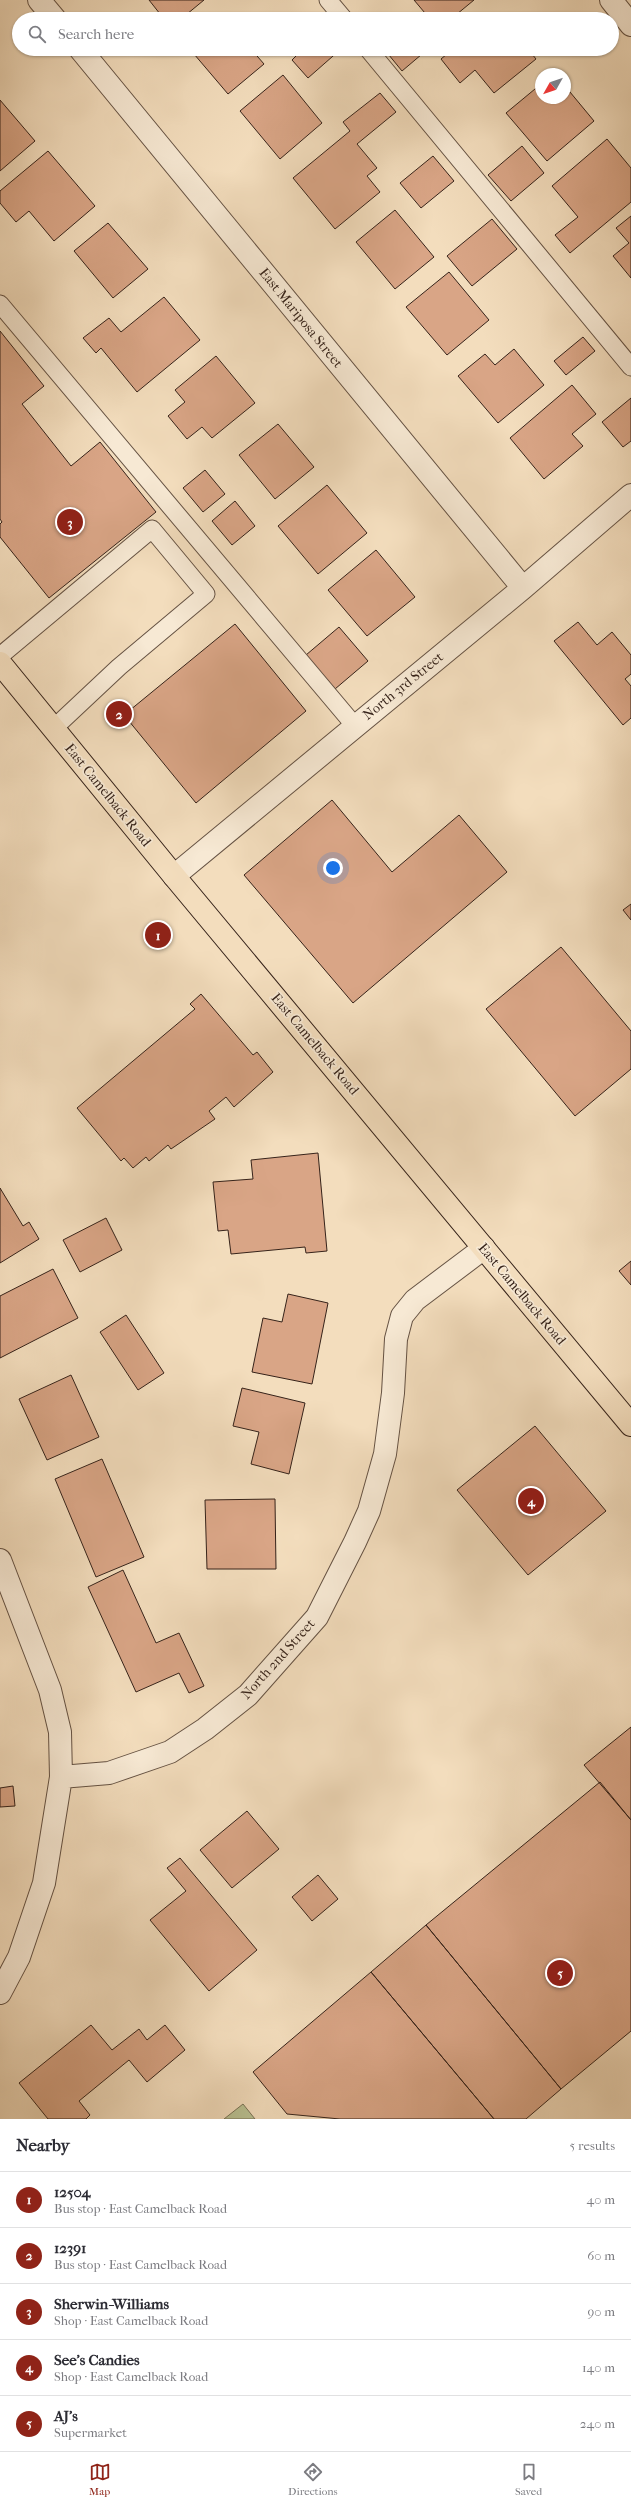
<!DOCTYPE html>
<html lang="en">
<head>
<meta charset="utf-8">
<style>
  :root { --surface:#fff; --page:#f2f2f3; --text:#2b2b33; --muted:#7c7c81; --line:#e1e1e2; --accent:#8f2418 }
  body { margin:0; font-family:"IM FELL French Canon",serif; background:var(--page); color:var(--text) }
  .compass { position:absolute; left:535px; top:68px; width:36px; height:36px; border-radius:50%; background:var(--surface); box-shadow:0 1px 3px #0004; rotate:230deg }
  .you { position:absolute; left:333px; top:868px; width:14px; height:14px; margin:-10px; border:3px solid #fff; border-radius:50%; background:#1a73e8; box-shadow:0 0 0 6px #1a73e833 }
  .badge { display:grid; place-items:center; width:26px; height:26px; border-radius:50%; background:var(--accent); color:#fff; font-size:13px; font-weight:700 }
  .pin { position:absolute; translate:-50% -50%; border:2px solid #fff; box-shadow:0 1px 4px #0006 }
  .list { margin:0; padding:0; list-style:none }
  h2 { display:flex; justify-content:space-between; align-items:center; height:52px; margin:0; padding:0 16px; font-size:17px }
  h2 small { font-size:13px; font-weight:400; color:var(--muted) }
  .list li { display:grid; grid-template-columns:26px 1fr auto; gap:12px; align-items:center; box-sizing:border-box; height:56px; padding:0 16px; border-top:1px solid var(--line) }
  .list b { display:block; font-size:15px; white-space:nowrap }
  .list p { margin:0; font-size:13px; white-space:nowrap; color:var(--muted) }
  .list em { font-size:13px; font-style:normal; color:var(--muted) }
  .icon { flex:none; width:22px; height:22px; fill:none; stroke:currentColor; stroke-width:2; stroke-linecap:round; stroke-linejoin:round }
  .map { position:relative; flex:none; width:631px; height:2119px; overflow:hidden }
  .search { position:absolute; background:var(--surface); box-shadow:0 1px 3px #0004; left:12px; right:12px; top:12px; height:44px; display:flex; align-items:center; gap:10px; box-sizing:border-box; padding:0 14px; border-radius:22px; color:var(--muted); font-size:15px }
  .sheet { height:332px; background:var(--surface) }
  nav { display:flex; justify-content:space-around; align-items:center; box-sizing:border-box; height:56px; border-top:1px solid var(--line); background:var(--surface); font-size:11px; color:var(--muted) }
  nav a { display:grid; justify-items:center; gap:2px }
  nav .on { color:var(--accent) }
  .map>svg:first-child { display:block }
  .green { fill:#b9c192; stroke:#787256 }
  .building { fill:#d9a586; stroke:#36231a }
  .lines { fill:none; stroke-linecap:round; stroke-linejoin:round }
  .service-casing { stroke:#655243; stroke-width:19 }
  .minor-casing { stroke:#655243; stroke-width:24 }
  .primary-casing { stroke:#36231a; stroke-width:24 }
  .service { stroke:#f7e9d4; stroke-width:17 }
  .minor { stroke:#f7e9d4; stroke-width:22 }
  .primary { stroke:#f3ddbd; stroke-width:22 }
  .labels { text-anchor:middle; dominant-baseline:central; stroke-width:3.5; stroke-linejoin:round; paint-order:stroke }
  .street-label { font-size:14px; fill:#36231a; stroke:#f7e9d4 }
</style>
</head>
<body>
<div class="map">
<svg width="631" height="2119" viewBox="0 0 631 2119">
  <rect width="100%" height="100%" fill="#f3ddbd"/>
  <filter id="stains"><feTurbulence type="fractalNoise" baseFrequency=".005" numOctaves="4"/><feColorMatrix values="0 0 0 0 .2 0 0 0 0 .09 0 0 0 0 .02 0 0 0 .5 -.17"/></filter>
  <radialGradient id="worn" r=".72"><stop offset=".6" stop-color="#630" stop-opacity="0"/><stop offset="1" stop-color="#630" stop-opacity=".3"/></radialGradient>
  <path class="green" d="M 243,2104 L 255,2119 L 224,2119 Z"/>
  <path class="building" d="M 149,0 L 204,0 L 181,19 L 164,19 Z
    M 414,0 L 474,0 L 451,19 L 430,19 Z
    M 498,13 L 504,19 L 491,19 Z
    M 200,49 L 251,49 L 264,64 L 228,94 L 194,54 Z
    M 303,49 L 341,49 L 308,78 L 292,60 Z
    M 384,49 L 428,49 L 402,71 Z
    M 453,49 L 528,49 L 536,59 L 494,93 L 475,70 L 460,83 L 441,59 Z
    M 283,75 L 322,123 L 280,159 L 240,111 Z
    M 541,84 L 541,98 L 565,98 L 565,86 L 594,121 L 547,161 L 506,113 Z
    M 380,93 L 396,112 L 357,144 L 377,168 L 367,176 L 380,192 L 335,229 L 293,178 L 350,131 L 343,122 Z
    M 0,100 L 35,141 L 0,171 Z
    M 607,139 L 631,168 L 631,202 L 570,253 L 555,235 L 578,217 L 552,186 Z
    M 522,146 L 544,173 L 511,201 L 488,175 Z
    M 48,151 L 95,206 L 54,241 L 29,211 L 16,222 L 0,203 L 0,191 Z
    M 433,156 L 454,181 L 421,208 L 400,183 Z
    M 395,210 L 434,257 L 395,289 L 356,242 Z
    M 631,216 L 631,278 L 613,256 L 629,243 L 616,228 Z
    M 492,219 L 517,249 L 472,286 L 447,256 Z
    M 108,223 L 148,269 L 113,298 L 74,251 Z
    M 449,272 L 489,320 L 447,355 L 406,307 Z
    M 164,297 L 200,340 L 137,392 L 101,348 L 96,353 L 83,338 L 109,318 L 121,332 Z
    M 0,331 L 44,386 L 22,404 L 71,466 L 100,442 L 156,512 L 49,598 L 0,537 L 0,524 L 2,522 L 0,519 Z
    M 583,337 L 595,351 L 566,375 L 554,361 Z
    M 514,349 L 544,385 L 498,423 L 458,376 L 485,354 L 495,365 Z
    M 216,356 L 255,403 L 212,438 L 202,427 L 187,439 L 168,416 L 185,402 L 175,390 Z
    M 572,385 L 596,414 L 572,434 L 583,446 L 544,479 L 510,438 Z
    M 631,398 L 631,441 L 623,447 L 602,422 Z
    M 278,424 L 314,467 L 275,499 L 239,455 Z
    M 205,470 L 225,494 L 203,512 L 183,488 Z
    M 327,485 L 367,533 L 318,574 L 278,526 Z
    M 235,501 L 255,526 L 232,545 L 212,521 Z
    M 376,550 L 415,597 L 367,636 L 328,590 Z
    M 578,622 L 597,645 L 612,632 L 631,655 L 631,674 L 625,679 L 631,686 L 631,718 L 623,725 L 554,641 Z
    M 235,624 L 306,711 L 196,803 L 124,715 Z
    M 339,627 L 368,661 L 335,689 L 306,655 Z
    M 332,800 L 392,872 L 459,815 L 507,872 L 353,1003 L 244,875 Z
    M 631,904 L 631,920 L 623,910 Z
    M 561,947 L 631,1031 L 631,1069 L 575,1116 L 486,1009 Z
    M 201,994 L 253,1055 L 257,1052 L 273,1072 L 234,1107 L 226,1097 L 209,1111 L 215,1119 L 171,1149 L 168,1145 L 149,1161 L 146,1157 L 133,1168 L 124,1158 L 121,1161 L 77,1108 L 195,1009 L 190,1004 Z
    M 318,1153 L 327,1251 L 306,1253 L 305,1247 L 231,1254 L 228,1230 L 218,1231 L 213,1182 L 253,1179 L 251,1160 Z
    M 0,1188 L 23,1226 L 29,1222 L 39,1239 L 0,1263 Z
    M 106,1218 L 122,1250 L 80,1272 L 63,1240 Z
    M 631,1261 L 631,1285 L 619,1271 Z
    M 53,1269 L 78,1318 L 0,1358 L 0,1296 Z
    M 288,1294 L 328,1303 L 312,1384 L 252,1372 L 263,1318 L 282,1322 Z
    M 126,1315 L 164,1373 L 138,1390 L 100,1332 Z
    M 71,1375 L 99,1437 L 47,1460 L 19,1399 Z
    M 242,1388 L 305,1403 L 289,1474 L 251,1464 L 259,1432 L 233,1426 Z
    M 535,1426 L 606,1511 L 528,1575 L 457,1490 Z
    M 102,1459 L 144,1557 L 96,1577 L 55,1479 Z
    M 275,1499 L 276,1569 L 207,1569 L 205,1500 Z
    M 123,1570 L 156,1643 L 179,1633 L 204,1686 L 189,1693 L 179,1673 L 136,1692 L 88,1587 Z
    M 631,1727 L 631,1820 L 584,1765 Z
    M 600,1782 L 631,1820 L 631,2031 L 561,2089 L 426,1925 Z
    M 13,1786 L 15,1806 L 0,1807 L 0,1788 Z
    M 247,1811 L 279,1849 L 232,1888 L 200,1850 Z
    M 180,1858 L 257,1950 L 209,1991 L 150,1920 L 186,1891 L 167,1868 Z
    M 318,1875 L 338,1899 L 312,1921 L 292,1897 Z
    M 426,1925 L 561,2089 L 526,2119 L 494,2119 L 371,1972 Z
    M 371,1972 L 494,2119 L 340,2119 L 287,2114 L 253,2072 Z
    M 91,2025 L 112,2050 L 139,2029 L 147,2040 L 165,2025 L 185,2050 L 147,2082 L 129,2060 L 79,2101 L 90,2115 L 86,2119 L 48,2119 L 19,2083 Z"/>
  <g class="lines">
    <defs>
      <path id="service" d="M 328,0 L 344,19
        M 368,49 L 631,367
        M 0,304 L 355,726
        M 0,656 L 152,529 L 206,594 L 119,667 L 54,728"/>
      <path id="minor" d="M 39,0 L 55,19
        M 611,0 L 631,25
        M 80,49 L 523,588
        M 174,876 L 523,588 L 631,495
        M 0,1560 L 50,1690 L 60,1732 L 61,1777
        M 0,1993 L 19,1957 L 44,1883 L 61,1777 L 109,1773 L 170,1752 L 205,1729 L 248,1695 L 317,1617 L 355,1542 L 369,1511 L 385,1454 L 393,1393 L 396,1339 L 402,1316 L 415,1300 L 484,1248"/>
      <path id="primary" d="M 0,663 L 174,876 L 631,1425"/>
    </defs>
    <use href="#service" class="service-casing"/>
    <use href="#minor" class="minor-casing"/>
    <use href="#primary" class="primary-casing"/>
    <use href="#service" class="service"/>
    <use href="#minor" class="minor"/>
    <use href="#primary" class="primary"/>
  </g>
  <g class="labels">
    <g class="street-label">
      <text transform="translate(301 318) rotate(51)">East Mariposa Street</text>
      <text transform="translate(403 686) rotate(-39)">North 3rd Street</text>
      <text transform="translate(108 795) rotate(51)">East Camelback Road</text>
      <text transform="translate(315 1044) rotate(50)">East Camelback Road</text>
      <text transform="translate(522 1294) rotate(50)">East Camelback Road</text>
      <text transform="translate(278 1659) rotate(-48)">North 2nd Street</text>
    </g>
  </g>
  <rect width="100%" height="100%" filter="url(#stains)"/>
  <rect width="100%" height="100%" fill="url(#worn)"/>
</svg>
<svg class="compass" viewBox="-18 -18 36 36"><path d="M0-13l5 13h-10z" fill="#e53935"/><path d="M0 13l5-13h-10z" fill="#7c7c81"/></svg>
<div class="you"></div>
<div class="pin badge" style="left:158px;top:935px">1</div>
<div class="pin badge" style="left:119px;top:714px">2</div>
<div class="pin badge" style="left:70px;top:522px">3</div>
<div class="pin badge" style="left:531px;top:1501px">4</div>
<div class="pin badge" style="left:560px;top:1973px">5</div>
<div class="search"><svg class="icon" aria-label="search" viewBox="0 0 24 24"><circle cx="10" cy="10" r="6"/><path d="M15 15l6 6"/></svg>Search here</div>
</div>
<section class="sheet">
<h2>Nearby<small>5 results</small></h2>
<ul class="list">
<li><span class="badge">1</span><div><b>12504</b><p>Bus stop · East Camelback Road</p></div><em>40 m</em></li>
<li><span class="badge">2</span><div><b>12391</b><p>Bus stop · East Camelback Road</p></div><em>60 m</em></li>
<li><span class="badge">3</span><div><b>Sherwin-Williams</b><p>Shop · East Camelback Road</p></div><em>90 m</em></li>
<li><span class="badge">4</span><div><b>See's Candies</b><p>Shop · East Camelback Road</p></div><em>140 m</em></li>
<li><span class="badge">5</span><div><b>AJ's</b><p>Supermarket</p></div><em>240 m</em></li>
</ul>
</section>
<nav>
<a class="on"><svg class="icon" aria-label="map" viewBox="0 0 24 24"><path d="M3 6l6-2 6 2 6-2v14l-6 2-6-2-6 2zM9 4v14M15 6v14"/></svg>Map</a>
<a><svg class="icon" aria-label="directions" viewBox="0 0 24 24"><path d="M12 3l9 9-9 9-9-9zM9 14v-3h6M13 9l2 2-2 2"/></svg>Directions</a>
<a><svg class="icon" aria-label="saved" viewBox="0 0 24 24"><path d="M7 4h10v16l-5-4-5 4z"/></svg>Saved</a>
</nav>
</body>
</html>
